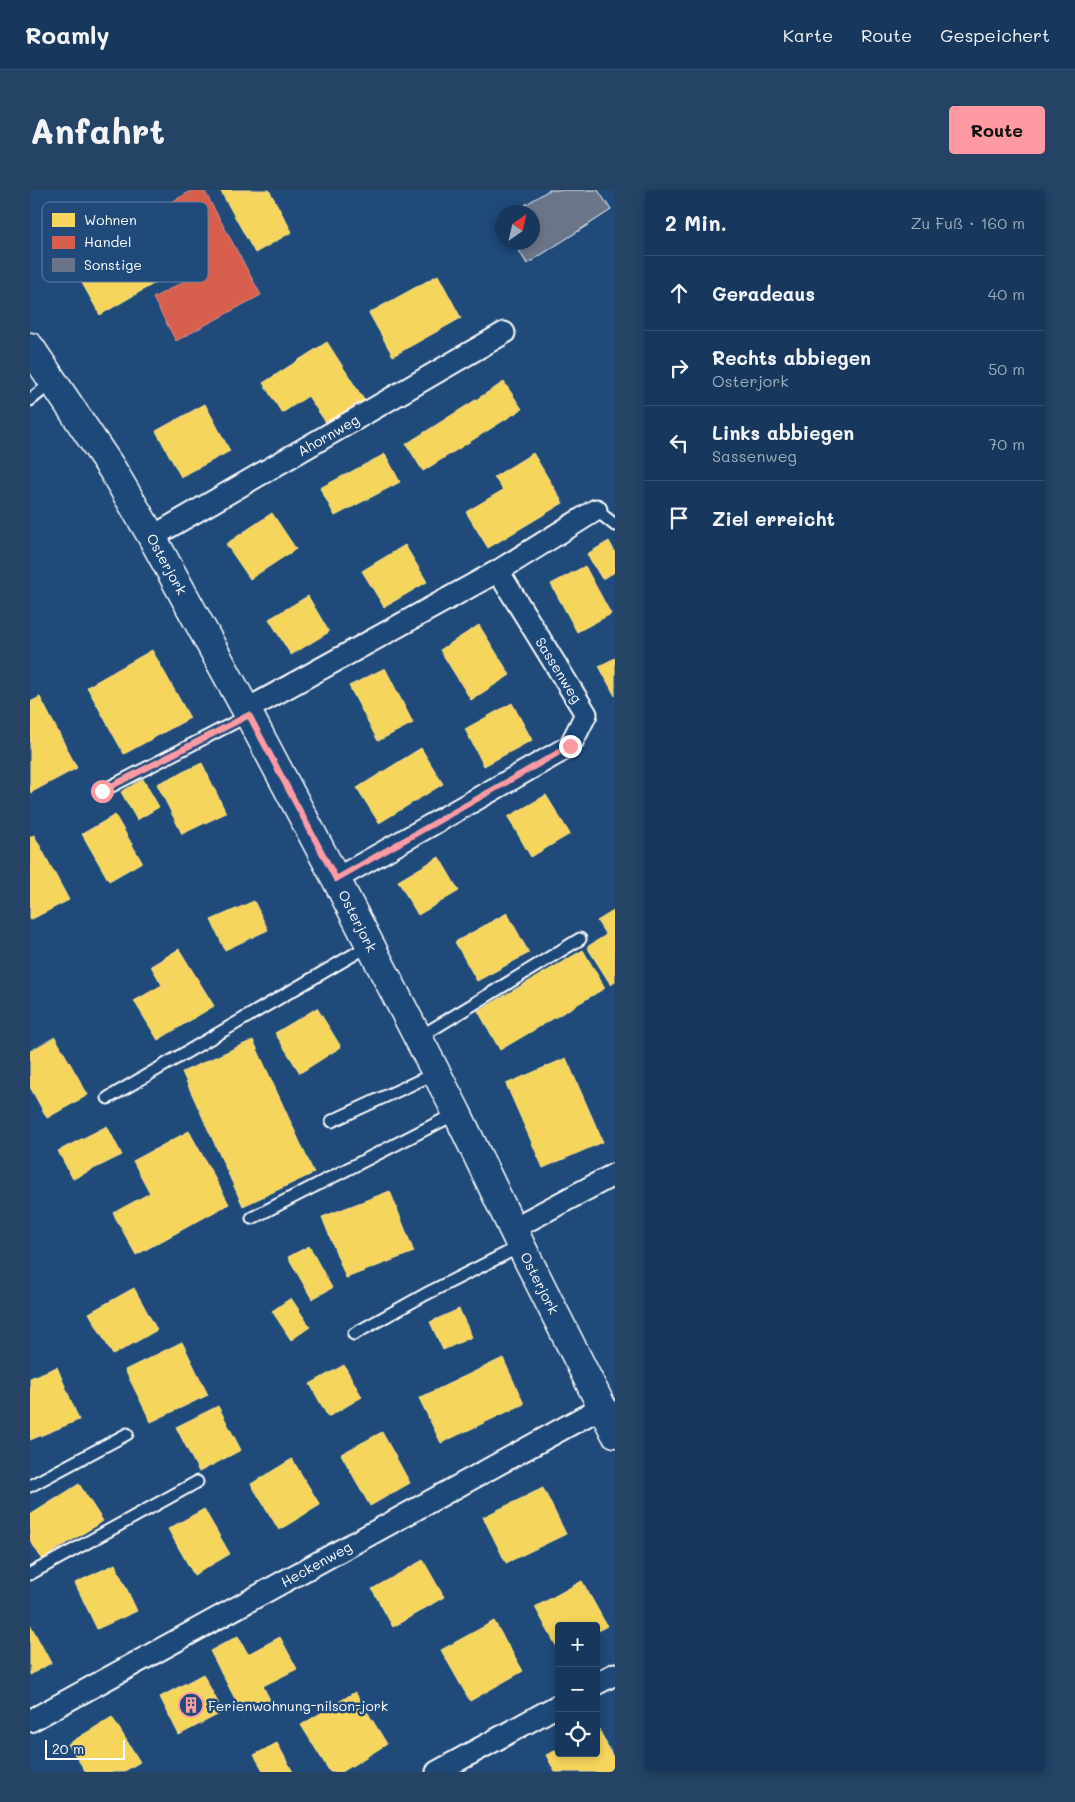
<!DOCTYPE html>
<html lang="de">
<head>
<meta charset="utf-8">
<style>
  :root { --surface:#17385c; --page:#244365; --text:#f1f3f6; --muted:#9eacbb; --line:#365272; --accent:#ff9aa2 }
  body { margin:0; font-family:Mali,sans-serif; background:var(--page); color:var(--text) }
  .controls { position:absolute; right:15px; bottom:15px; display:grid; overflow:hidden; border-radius:5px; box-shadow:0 2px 8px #0003 }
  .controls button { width:45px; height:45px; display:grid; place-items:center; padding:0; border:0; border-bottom:1px solid var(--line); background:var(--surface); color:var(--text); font:25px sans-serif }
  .compass { position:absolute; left:465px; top:15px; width:45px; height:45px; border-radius:50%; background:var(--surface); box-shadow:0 2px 8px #0003; rotate:34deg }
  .scale { position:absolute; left:15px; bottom:12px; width:80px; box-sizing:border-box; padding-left:5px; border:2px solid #fff; border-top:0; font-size:14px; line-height:18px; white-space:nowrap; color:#fff; -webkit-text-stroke:4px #1f4a7a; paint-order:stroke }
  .stop { position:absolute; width:15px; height:15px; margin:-11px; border:4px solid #ff9aa2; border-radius:50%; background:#fff }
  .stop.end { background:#ff9aa2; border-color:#fff; box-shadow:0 1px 5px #0008 }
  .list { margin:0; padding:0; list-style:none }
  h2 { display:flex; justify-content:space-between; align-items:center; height:65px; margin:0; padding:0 20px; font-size:21px }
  h2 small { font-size:16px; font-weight:400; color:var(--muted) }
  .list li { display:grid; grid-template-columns:32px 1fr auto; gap:15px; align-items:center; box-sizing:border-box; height:75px; padding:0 20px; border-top:1px solid var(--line) }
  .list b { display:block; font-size:19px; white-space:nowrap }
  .list p { margin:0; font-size:16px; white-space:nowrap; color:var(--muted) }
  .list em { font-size:16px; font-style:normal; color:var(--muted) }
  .icon { flex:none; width:28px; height:28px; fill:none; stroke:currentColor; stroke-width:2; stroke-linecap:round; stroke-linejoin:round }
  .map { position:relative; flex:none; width:585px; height:1582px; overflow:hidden; border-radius:5px }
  header { display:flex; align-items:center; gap:30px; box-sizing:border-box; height:70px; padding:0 25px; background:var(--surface); border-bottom:1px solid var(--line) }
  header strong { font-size:24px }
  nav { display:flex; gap:28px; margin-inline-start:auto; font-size:18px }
  .intro { display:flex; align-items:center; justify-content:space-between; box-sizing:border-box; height:120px; padding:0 30px }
  h1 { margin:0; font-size:35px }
  .button { padding:12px 22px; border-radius:5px; background:var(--accent); color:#111; font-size:18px; font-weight:700 }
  main { display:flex; gap:30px; padding:0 30px }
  aside { flex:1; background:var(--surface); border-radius:5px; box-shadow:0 2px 8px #0003 }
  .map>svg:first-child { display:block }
  .homes { fill:#f6d55c; stroke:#f9e28d }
  .shops { fill:#d6604d; stroke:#e29082 }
  .building { fill:#6a7489; stroke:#fff }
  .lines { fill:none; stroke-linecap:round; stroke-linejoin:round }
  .lane-casing { stroke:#fff; stroke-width:15 }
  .street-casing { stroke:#fff; stroke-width:25 }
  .secondary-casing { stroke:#fff; stroke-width:31 }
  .lane { stroke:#1f4a7a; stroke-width:11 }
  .street { stroke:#1f4a7a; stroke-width:21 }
  .secondary { stroke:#1f4a7a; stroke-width:28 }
  .route { stroke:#ff9aa2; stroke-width:6 }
  .labels { text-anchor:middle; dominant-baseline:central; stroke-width:5; stroke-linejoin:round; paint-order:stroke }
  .street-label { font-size:14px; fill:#fff; stroke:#1f4a7a }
  .poi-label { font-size:14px; fill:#fff; stroke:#1f4a7a; text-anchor:start }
  .key { fill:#1f4a7a; stroke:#6280a2; stroke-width:1 }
  .key-label { font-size:14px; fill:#fff }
</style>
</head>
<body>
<header>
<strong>Roamly</strong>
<nav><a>Karte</a><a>Route</a><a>Gespeichert</a></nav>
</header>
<div class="intro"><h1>Anfahrt</h1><a class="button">Route</a></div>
<main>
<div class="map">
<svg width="585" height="1582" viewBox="0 0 585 1582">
  <rect width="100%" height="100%" fill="#1f4a7a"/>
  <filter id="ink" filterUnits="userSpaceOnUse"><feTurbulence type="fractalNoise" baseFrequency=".02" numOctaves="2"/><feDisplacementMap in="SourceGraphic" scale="10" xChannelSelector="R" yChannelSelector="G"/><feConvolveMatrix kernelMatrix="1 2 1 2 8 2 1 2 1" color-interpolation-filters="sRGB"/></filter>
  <g filter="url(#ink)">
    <path class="homes" d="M 190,0 L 239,0 L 262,42 L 225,63 Z
      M 93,37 L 125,93 L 70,125 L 38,68 Z
      M 408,85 L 431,128 L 363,166 L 339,123 Z
      M 297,152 L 336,213 L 299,237 L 278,206 L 252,223 L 233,193 Z
      M 474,192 L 492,219 L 393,281 L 376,254 Z
      M 175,214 L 200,261 L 151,287 L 126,241 Z
      M 503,263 L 533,313 L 458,358 L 436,322 L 473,300 L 464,287 Z
      M 355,264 L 370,292 L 305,326 L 290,298 Z
      M 242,323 L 266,359 L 220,389 L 196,354 Z
      M 579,351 L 585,362 L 585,382 L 572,389 L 557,364 Z
      M 375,355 L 397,392 L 354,417 L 332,381 Z
      M 555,376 L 581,424 L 547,442 L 521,394 Z
      M 278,406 L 299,442 L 261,465 L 239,429 Z
      M 449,435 L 480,485 L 441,510 L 410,460 Z
      M 122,460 L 160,528 L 94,564 L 57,497 Z
      M 585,468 L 585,506 L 569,476 Z
      M 355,478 L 383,533 L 348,551 L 319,496 Z
      M 10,507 L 47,578 L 0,603 L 0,512 Z
      M 482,513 L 502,550 L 454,576 L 435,539 Z
      M 391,558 L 413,594 L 349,633 L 327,598 Z
      M 172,573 L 196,623 L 152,644 L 127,594 Z
      M 113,589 L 129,617 L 107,630 L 91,602 Z
      M 516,605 L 540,644 L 501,667 L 478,627 Z
      M 85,625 L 112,672 L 79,691 L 52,644 Z
      M 4,645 L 39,710 L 0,730 L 0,647 Z
      M 409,667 L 429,701 L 388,725 L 368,691 Z
      M 224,711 L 238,740 L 195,760 L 181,730 Z
      M 585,720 L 585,792 L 581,795 L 557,757 L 576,745 L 567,731 Z
      M 477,723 L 499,763 L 447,791 L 425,752 Z
      M 149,759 L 184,816 L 128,850 L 104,811 L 132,795 L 121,776 Z
      M 553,760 L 575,798 L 470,860 L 448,821 Z
      M 287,818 L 311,857 L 270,883 L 245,843 Z
      M 25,847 L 58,905 L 17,928 L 0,897 L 0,861 Z
      M 223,850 L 284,983 L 213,1016 L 152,882 Z
      M 536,868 L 573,952 L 513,978 L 476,894 Z
      M 77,936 L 92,965 L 43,989 L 28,961 Z
      M 159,941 L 199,1014 L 106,1065 L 83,1023 L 120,1003 L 103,971 Z
      M 360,1001 L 384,1062 L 316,1088 L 292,1027 Z
      M 279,1056 L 302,1098 L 282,1109 L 258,1067 Z
      M 104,1098 L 127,1140 L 83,1165 L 59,1123 Z
      M 261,1108 L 280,1137 L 261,1150 L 242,1121 Z
      M 429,1119 L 442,1147 L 413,1160 L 400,1132 Z
      M 152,1152 L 178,1205 L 121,1232 L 95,1180 Z
      M 473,1168 L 494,1214 L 411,1253 L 389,1208 Z
      M 314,1175 L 332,1207 L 298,1227 L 280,1194 Z
      M 27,1177 L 49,1230 L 0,1250 L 0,1188 Z
      M 188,1216 L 211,1260 L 169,1282 L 146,1237 Z
      M 352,1242 L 380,1293 L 340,1316 L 311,1264 Z
      M 262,1269 L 290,1315 L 249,1340 L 221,1294 Z
      M 49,1294 L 73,1331 L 12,1369 L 0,1350 L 0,1325 Z
      M 513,1298 L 536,1344 L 476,1373 L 453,1327 Z
      M 174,1319 L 200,1364 L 164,1385 L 138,1339 Z
      M 393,1370 L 414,1407 L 363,1437 L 342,1399 Z
      M 85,1374 L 107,1421 L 67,1439 L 45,1393 Z
      M 552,1391 L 577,1436 L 566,1442 L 566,1436 L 529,1436 L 529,1461 L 505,1417 Z
      M 464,1431 L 493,1481 L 440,1511 L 411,1460 Z
      M 0,1434 L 21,1473 L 0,1485 Z
      M 208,1446 L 218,1464 L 250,1447 L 267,1479 L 233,1496 L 240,1510 L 213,1524 L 180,1461 Z
      M 173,1484 L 193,1522 L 149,1545 L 130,1507 Z
      M 325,1502 L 357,1554 L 312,1582 L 300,1582 L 271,1535 Z
      M 82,1527 L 110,1572 L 93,1582 L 56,1582 L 38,1554 Z
      M 569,1539 L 585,1571 L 585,1582 L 525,1582 L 516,1565 L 529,1559 L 529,1563 L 566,1563 L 566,1541 Z
      M 247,1553 L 263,1582 L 234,1582 L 224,1565 Z"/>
    <path class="shops" d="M 163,0 L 174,0 L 231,105 L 146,151 L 123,108 L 173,81 L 136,15 Z"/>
    <path class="building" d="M 519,0 L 568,0 L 581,20 L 497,74 L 484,52 L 502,52 L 502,22 L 484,22 Z"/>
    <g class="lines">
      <defs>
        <path id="lane" d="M 0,210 L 24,191
          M 566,320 L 585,335
          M 72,601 L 219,525
          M 388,848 L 550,749
          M 78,908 L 340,755
          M 302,931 L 406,883
          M 222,1028 L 427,923
          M 324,1144 L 396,1104 L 491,1056
          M 0,1296 L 97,1244
          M 0,1384 L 167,1292"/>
        <path id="street" d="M 122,347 L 474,143
          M 216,520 L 468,381 L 566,320
          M 306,689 L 540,556 L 556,524 L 468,381
          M 482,1039 L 585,984
          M 566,1494 L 585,1484
          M 0,1531 L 572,1217
          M 407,1582 L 529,1515"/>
        <path id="secondary" d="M 0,157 L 82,279 L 122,347 L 219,525 L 306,689 L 427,923 L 491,1056 L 585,1243"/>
      </defs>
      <use href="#lane" class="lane-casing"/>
      <use href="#street" class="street-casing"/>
      <use href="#secondary" class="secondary-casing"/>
      <use href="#lane" class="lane"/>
      <use href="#street" class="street"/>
      <use href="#secondary" class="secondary"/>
    </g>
  </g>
  <g class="lines" filter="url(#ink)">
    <path class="route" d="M 72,601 L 219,525 L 306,689 L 540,556"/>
  </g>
  <defs>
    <symbol id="building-ring" viewBox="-11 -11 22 22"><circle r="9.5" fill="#1f4a7a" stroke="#ff9aa2" stroke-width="1.5"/><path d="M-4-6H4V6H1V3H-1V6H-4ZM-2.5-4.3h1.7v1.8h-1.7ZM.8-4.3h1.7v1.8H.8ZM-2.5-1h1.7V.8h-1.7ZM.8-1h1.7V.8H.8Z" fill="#ff9aa2"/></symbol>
  </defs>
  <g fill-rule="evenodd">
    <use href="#building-ring" x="147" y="1501" width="28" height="28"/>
  </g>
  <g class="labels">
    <g class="street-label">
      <text transform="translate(298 245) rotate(-30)">Ahornweg</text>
      <text transform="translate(137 374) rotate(61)">Osterjork</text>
      <text transform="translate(529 480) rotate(58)">Sassenweg</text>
      <text transform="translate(328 731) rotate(63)">Osterjork</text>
      <text transform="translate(510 1093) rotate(63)">Osterjork</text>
      <text transform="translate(286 1374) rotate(-29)">Heckenweg</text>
    </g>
    <g class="poi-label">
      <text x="178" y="1515">Ferienwohnung-nilson-jork</text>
    </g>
  </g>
  <rect x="12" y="12" width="166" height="80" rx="8" class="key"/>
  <rect x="22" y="23" width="23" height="14" fill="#f6d55c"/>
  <rect x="22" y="46" width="23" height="13" fill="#d6604d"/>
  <rect x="22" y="68" width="23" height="14" fill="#6a7489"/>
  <g class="key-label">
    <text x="54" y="35">Wohnen</text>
    <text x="54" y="57">Handel</text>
    <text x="54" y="80">Sonstige</text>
  </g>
</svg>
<div class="controls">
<button>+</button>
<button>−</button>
<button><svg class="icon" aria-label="locate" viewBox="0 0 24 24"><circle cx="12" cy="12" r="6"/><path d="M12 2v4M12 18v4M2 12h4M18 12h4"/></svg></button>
</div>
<svg class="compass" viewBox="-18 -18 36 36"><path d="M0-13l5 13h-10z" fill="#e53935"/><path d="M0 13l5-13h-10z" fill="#9eacbb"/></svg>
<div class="scale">20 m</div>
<div class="stop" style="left:72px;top:601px"></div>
<div class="stop end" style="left:540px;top:556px"></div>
</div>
<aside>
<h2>2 Min.<small>Zu Fuß · 160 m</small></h2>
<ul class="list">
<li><svg class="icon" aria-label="ahead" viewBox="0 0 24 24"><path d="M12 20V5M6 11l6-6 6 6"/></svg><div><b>Geradeaus</b></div><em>40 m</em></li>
<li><svg class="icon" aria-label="right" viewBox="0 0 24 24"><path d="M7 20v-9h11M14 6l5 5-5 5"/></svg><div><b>Rechts abbiegen</b><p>Osterjork</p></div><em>50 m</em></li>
<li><svg class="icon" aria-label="left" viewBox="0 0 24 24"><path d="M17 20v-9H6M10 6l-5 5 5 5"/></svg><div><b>Links abbiegen</b><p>Sassenweg</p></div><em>70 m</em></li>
<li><svg class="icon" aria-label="arrive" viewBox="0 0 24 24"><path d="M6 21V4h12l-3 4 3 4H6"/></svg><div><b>Ziel erreicht</b></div></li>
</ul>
</aside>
</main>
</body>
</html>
